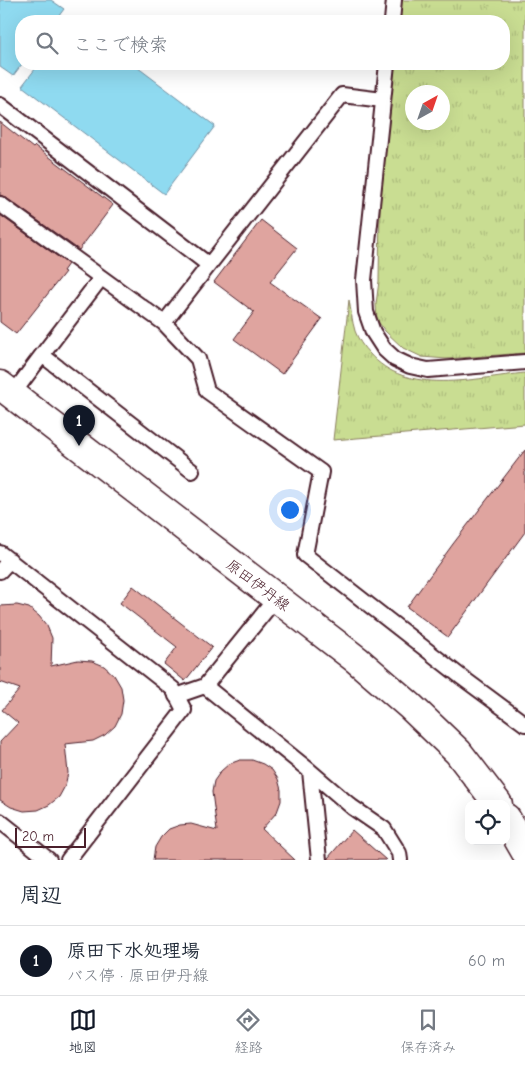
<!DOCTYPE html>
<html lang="ja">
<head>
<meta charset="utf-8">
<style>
  :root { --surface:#fff; --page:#f2f2f3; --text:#1f2937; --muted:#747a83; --line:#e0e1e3; --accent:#111827 }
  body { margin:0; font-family:"Comic Neue","Klee One",sans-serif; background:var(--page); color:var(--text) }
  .controls { position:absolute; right:15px; bottom:15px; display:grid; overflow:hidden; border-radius:10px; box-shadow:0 5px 20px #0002 }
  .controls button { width:45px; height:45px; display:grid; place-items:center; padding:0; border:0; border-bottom:1px solid var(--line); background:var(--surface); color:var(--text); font:25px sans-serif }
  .compass { position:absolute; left:405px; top:85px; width:45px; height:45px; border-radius:50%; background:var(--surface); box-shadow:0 5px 20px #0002; rotate:40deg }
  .scale { position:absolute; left:15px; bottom:12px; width:71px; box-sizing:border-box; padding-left:5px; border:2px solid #4a1f2b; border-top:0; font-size:14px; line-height:18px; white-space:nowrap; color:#4a1f2b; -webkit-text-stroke:4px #fff; paint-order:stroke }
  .you { position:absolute; left:289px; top:509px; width:18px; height:18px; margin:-12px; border:4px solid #fff; border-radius:50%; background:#1a73e8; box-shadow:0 0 0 8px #1a73e833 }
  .badge { display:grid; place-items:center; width:32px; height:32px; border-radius:50%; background:var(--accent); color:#fff; font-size:16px; font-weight:700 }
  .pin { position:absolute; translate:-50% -41px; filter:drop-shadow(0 1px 2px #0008) }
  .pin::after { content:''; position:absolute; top:26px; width:18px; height:15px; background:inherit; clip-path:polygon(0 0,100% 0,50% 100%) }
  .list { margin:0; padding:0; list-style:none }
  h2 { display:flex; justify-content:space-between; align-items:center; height:65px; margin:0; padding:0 20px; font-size:21px }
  h2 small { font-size:16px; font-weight:400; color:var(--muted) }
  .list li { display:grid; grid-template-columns:32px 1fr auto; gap:15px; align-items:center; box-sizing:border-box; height:70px; padding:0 20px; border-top:1px solid var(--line) }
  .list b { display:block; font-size:19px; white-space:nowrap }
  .list p { margin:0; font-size:16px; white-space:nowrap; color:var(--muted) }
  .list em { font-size:16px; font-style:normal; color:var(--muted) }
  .icon { flex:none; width:28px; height:28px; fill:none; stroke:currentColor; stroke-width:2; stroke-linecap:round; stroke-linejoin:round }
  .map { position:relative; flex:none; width:525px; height:860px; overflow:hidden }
  .search { position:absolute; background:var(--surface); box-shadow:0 5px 20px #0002; left:15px; right:15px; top:15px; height:55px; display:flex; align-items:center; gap:12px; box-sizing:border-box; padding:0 18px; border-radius:20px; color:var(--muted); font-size:19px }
  .sheet { height:135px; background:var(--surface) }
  nav { display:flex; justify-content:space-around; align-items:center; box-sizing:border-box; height:70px; border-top:1px solid var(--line); background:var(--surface); font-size:14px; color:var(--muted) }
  nav a { display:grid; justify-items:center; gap:2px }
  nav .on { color:var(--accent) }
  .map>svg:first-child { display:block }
  .grass { fill:url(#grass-tufts); stroke:#8a7e5e; fill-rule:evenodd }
  .water { fill:#8fdaf0; stroke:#738fa1 }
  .building { fill:#dfa49f; stroke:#4a1f2b }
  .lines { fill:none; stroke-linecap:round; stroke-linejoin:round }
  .lane-casing { stroke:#4a1f2b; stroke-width:18 }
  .secondary-casing { stroke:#4a1f2b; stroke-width:31 }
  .lane { stroke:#fff; stroke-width:14 }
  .secondary { stroke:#fff; stroke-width:28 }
  .labels { text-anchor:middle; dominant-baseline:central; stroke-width:5; stroke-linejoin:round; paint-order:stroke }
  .street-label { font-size:15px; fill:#4a1f2b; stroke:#fff }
</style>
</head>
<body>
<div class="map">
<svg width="525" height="860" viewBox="0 0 525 860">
  <defs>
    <pattern id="grass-tufts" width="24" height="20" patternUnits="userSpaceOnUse" patternTransform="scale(1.25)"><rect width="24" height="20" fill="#c9dd92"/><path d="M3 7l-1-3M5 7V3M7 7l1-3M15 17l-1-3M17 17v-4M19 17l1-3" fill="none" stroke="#aebd7e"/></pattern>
  </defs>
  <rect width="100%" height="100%" fill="#fff"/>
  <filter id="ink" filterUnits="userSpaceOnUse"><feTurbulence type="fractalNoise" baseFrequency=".02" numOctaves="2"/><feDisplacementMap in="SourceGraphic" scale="10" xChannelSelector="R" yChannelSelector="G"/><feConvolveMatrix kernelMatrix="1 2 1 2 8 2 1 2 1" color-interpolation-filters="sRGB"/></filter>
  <g filter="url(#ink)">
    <path class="grass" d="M 402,0 L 525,0 L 525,353 L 446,359 L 422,357 L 403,348 L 385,331 L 377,320 L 376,304 L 379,281 L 380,204 L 395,64 L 504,64 L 504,21 L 399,21 ZM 412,92 L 442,92 L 442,122 L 412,122 Z
      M 349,300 C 351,310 352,321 355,331 C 358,339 363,347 369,353 C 407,397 474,378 525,373 L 525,424 L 333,440 Z"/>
    <path class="water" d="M 0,0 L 51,0 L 64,9 L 55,21 L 21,21 L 22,64 L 13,76 L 0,67 Z
      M 39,64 L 133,64 L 215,126 L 164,194 L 22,86 Z"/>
    <path class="building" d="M 0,122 L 33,148 L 35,146 L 113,205 L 79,250 L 5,197 L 0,195 Z
      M 0,215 L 68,264 L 63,271 L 65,272 L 16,334 L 0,322 Z
      M 261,220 L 297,248 L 270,282 L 322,319 L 282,374 L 234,339 L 254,312 L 214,282 Z
      M 525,450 L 525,532 L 448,637 L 407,607 L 453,544 Z
      M 133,586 L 212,647 L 185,681 L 164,664 L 177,647 L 120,603 Z
      M 17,605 L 29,608 L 39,616 L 47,626 L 52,638 L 51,666 L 78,660 L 92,661 L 104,666 L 114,675 L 121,687 L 123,700 L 121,714 L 115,726 L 105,735 L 93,741 L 65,744 L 68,773 L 65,786 L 59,797 L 49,805 L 38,810 L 24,811 L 11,807 L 0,800 L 0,742 L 18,723 L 2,710 L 20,689 L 0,682 L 0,606 Z
      M 240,760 L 252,760 L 263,764 L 272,770 L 278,779 L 281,790 L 281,801 L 277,812 L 262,829 L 295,860 L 153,860 L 155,847 L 161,837 L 169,829 L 180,825 L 191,824 L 217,831 L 212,792 L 214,781 L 221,771 L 229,764 Z
      M 352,830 L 386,860 L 328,860 L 328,858 Z"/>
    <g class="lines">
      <defs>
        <path id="lane" d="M 392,21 L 394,0
          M 387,64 L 364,280 L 366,312 L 373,332 L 384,349 L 395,359 L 410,366 L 428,370 L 525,362
          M 0,105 L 209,265 L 164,323
          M 0,204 L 164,323 L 198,359 L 207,391 L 321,472 L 305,555 L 460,676 L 525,724
          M 209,265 L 342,95 L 383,100
          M 101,278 L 42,355 L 192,471
          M 12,395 L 42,355
          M 0,553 L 173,689 L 184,710 L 68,860
          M 0,571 L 10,560
          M 205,686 L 310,771 L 319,860
          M 176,696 L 205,686 L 276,598
          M 310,771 L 352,807 L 384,829 L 399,853 L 400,860
          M 0,821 L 49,860"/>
        <path id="secondary" d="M 0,385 L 357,660 L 410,706 L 458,752 L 498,804
          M 506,818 L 525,851"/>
      </defs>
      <use href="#lane" class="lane-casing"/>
      <use href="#secondary" class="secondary-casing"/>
      <use href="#lane" class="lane"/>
      <use href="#secondary" class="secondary"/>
    </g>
  </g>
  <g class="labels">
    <g class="street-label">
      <text transform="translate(258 585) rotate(37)">原田伊丹線</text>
    </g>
  </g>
</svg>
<div class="controls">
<button><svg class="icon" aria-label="locate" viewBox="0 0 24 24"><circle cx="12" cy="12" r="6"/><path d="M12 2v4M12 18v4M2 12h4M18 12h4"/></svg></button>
</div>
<svg class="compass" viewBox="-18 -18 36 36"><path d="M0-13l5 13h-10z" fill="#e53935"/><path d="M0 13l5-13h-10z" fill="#747a83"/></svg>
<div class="scale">20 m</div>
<div class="you"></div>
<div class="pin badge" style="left:79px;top:446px">1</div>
<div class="search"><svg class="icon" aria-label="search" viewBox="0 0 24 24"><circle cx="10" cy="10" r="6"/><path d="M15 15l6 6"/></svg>ここで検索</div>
</div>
<section class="sheet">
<h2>周辺<small></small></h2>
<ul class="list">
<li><span class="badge">1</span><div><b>原田下水処理場</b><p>バス停 · 原田伊丹線</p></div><em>60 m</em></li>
</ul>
</section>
<nav>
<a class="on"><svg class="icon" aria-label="map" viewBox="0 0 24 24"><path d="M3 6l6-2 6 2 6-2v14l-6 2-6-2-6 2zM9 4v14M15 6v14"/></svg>地図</a>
<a><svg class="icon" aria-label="directions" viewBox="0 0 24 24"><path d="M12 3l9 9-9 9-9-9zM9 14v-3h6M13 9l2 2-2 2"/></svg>経路</a>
<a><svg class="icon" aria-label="saved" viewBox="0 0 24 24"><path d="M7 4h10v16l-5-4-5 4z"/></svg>保存済み</a>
</nav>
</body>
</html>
